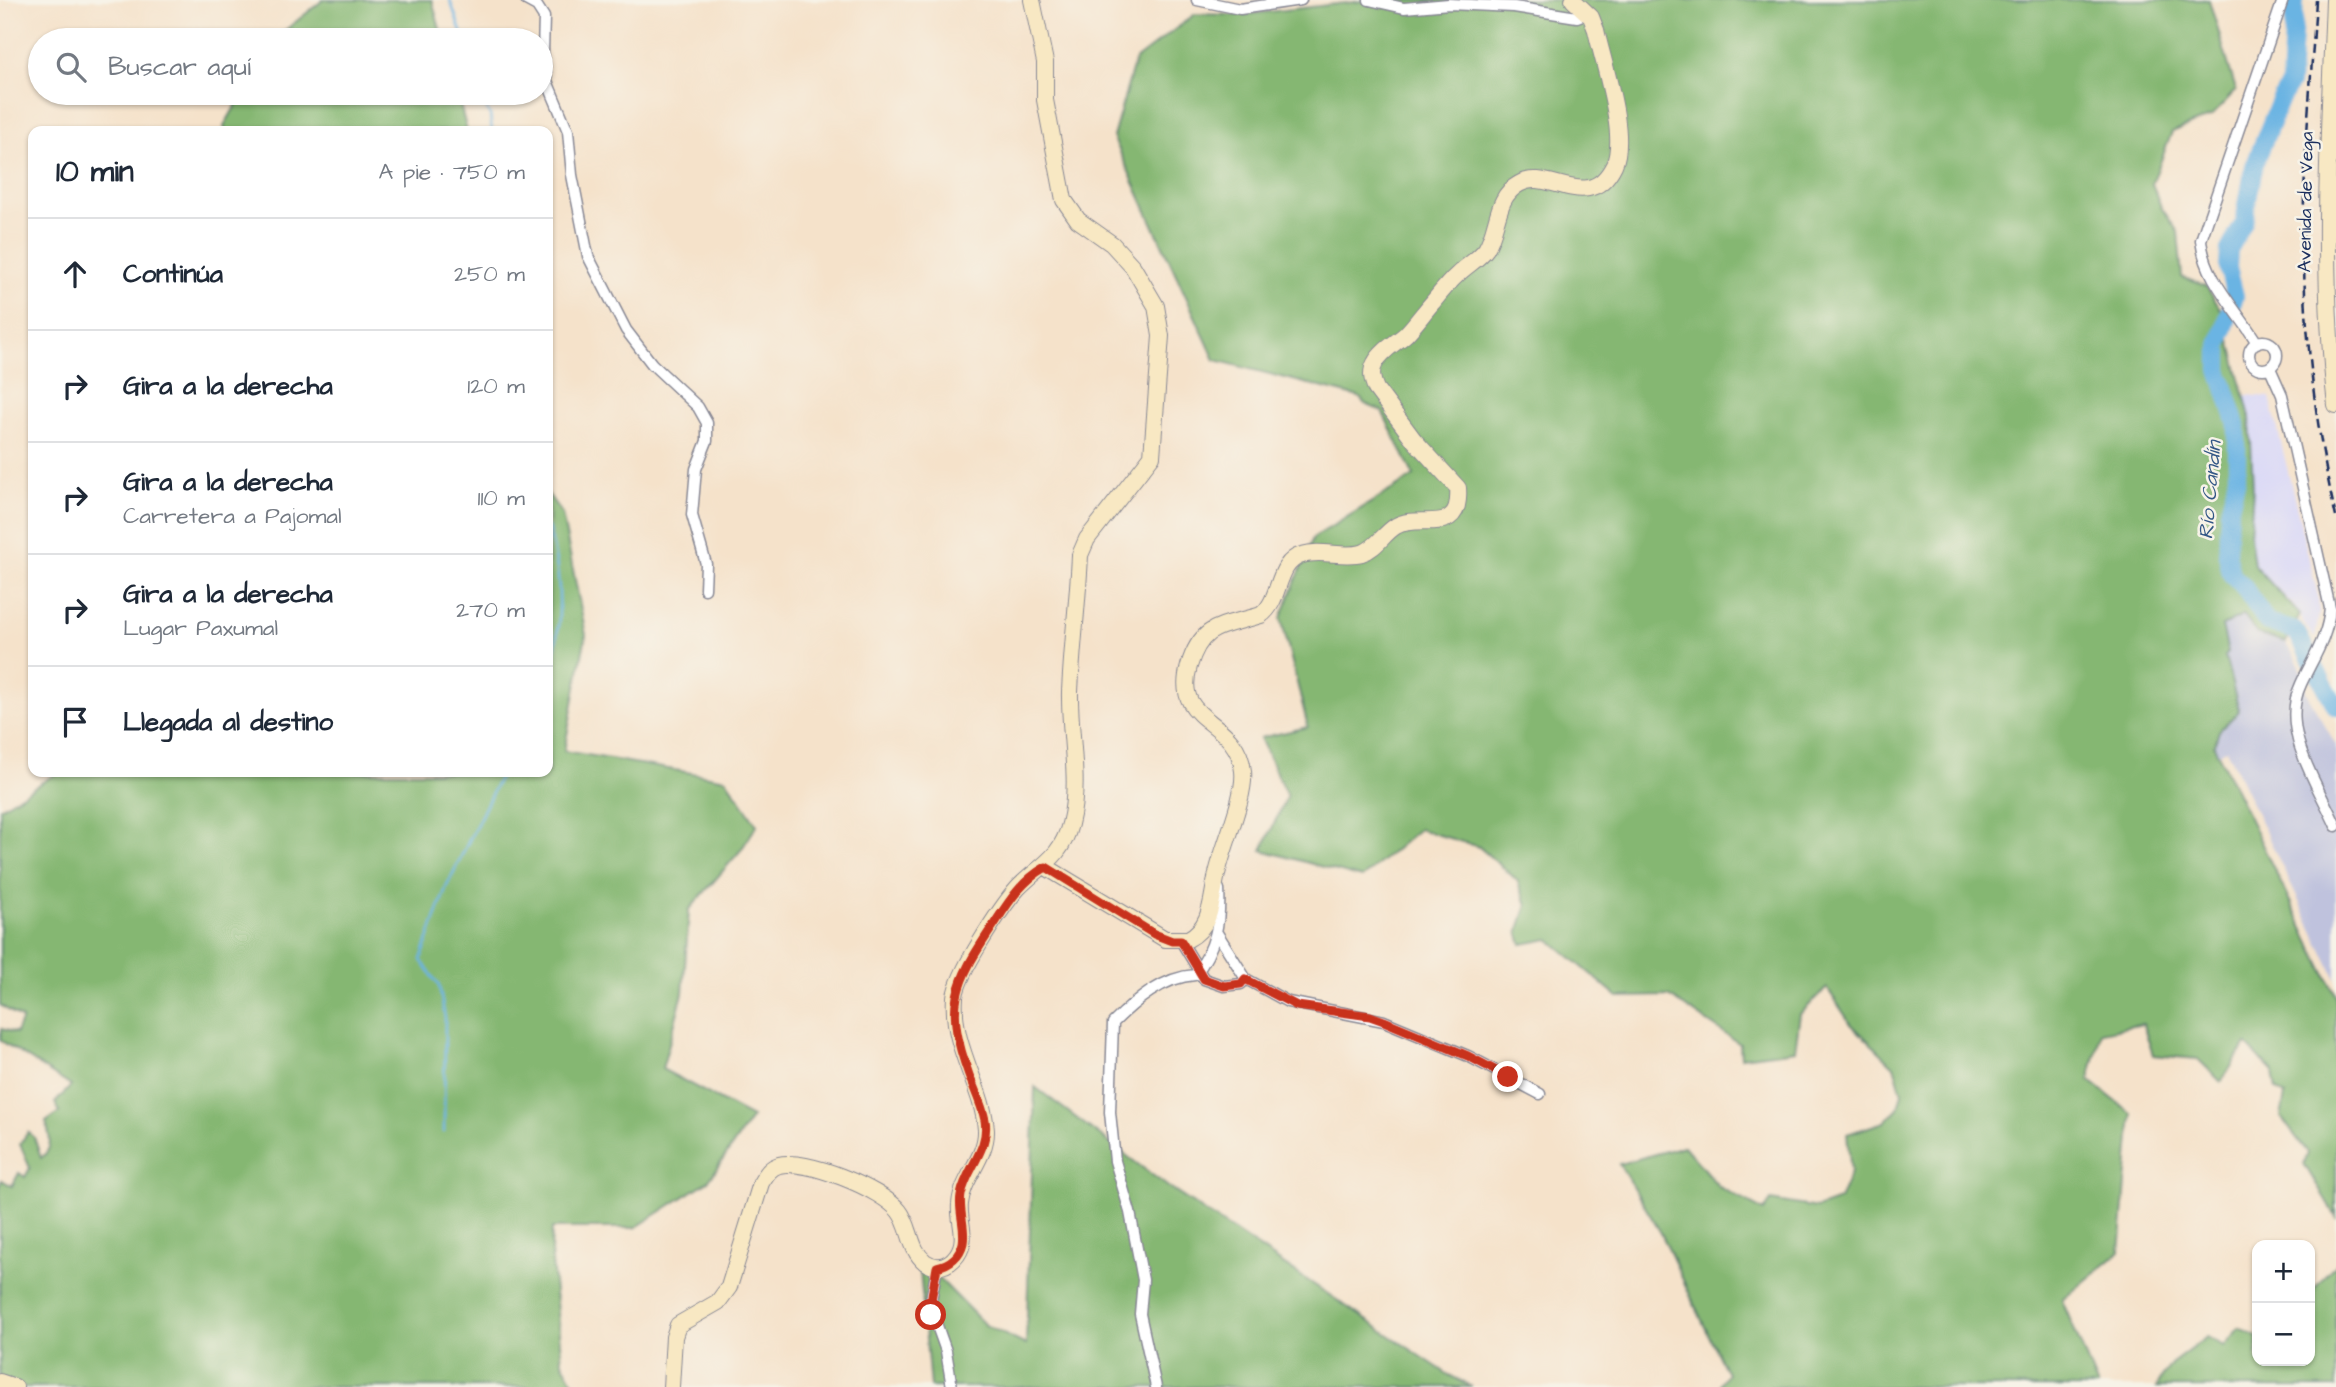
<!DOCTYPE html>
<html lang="es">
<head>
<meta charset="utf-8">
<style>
  :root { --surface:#fff; --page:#f2f2f3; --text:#1f2937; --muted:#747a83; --line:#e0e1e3 }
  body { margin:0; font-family:"Architects Daughter",sans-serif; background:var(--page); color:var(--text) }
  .controls { position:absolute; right:21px; bottom:21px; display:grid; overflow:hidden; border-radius:14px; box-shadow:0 2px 5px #0004 }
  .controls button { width:63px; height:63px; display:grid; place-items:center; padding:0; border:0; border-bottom:2px solid var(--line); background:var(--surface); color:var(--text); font:35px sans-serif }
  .stop { position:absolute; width:21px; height:21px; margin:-16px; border:5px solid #c8321e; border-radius:50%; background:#fff }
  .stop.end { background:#c8321e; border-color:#fff; box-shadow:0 2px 7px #0008 }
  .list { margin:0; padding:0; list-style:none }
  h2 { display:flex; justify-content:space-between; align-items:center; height:91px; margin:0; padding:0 28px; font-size:30px }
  h2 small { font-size:23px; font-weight:400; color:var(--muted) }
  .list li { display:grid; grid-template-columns:46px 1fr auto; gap:21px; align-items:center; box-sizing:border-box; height:112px; padding:0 28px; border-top:2px solid var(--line) }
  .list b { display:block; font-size:26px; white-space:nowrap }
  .list p { margin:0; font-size:23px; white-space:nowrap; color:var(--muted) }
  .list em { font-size:23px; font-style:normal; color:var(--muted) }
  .icon { flex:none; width:38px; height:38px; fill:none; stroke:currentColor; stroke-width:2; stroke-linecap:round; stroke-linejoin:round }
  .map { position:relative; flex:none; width:2336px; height:1387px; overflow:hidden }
  .search { position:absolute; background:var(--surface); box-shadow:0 2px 5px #0004; left:28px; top:28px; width:525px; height:77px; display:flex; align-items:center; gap:18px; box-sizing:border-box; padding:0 24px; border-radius:38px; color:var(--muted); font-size:26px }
  .panel { position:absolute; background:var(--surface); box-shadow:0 2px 5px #0004; left:28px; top:126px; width:525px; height:651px; border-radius:14px }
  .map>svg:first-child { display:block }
  .built { fill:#d8d7f8 }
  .industrial { fill:#bfc2dd }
  .forest { fill:#85b772; stroke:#507368; stroke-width:2 }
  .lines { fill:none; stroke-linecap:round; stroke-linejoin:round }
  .stream { stroke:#6bb4e3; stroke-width:2.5 }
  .river { stroke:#6bb4e3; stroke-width:18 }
  .street-casing { stroke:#888894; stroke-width:13 }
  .secondary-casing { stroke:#888894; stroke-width:18 }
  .street { stroke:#fff; stroke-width:10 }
  .secondary { stroke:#f8e8c3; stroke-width:16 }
  .rail { stroke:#1b2f5e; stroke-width:2.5; stroke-dasharray:10 5; stroke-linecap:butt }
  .route { stroke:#c8321e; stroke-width:9 }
  .labels { text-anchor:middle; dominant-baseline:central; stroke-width:5; stroke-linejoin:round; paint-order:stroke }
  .street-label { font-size:19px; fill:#1b2f5e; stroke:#f7f3e8 }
  .water-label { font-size:21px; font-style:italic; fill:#335786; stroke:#f7f3e8 }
</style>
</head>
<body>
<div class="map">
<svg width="2336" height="1387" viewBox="0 0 2336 1387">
  <rect width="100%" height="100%" fill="#f7f3e8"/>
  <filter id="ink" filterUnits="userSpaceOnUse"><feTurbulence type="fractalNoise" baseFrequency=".0143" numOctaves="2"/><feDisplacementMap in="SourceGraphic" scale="14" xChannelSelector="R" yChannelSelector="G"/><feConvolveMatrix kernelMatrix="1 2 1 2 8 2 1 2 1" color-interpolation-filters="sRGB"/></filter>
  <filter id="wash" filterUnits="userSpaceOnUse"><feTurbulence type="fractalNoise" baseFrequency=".00686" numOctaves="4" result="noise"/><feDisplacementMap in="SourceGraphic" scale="28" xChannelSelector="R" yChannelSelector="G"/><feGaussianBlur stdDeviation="1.57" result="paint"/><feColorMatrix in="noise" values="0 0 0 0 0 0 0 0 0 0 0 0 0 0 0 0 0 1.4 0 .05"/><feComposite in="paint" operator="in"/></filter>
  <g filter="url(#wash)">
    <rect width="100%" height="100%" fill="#f5e2ca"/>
    <path class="built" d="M 2245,395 L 2270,397 L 2318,596 L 2319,614 L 2315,639 L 2293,605 L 2254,565 L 2250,536 L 2253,488 L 2250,425 Z"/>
    <path class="industrial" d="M 2244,615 L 2247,620 L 2286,642 L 2300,666 L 2306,692 L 2336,745 L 2336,979 L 2226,749 L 2218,754 L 2214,746 L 2219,731 L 2239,710 L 2225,655 L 2228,653 L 2222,626 Z"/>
    <path class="forest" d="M 323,0 L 432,0 L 443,40 L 273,40 Z
      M 1372,0 L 2209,0 L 2236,90 L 2212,116 L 2172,132 L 2152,184 L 2161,207 L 2178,232 L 2182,277 L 2206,286 L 2223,313 L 2250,417 L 2253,488 L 2250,536 L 2254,565 L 2300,615 L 2286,642 L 2258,634 L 2244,615 L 2222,626 L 2228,653 L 2225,656 L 2239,711 L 2219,731 L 2214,746 L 2336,996 L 2336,1217 L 2304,1164 L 2308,1153 L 2281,1117 L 2285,1095 L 2276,1090 L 2273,1072 L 2246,1044 L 2221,1082 L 2198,1059 L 2153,1055 L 2143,1024 L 2101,1032 L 2089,1080 L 2132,1114 L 2120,1252 L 2062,1300 L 2098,1387 L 1718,1387 L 1727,1374 L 1661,1233 L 1619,1164 L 1684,1146 L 1719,1187 L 1764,1211 L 1771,1200 L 1817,1208 L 1839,1200 L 1851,1172 L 1847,1134 L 1884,1122 L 1898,1108 L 1902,1093 L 1894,1066 L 1851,1024 L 1827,988 L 1800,1014 L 1795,1050 L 1741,1057 L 1740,1044 L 1669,996 L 1618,997 L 1549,939 L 1522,944 L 1518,932 L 1527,905 L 1517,880 L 1479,847 L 1419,829 L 1362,878 L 1262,850 L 1287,796 L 1260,738 L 1308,727 L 1281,618 L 1313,538 L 1414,476 L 1382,411 L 1365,404 L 1359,397 L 1215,360 L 1113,137 L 1135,60 L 1195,14 L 1240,15 Z
      M 243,93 L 457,93 L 467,131 L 225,131 L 224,126 Z
      M 548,494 L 562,514 L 586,635 L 564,751 L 726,779 L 757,825 L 741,850 L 689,910 L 683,993 L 662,1069 L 752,1117 L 708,1181 L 635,1228 L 552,1228 L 551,1252 L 562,1362 L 576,1387 L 0,1387 L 0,1184 L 2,1180 L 12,1186 L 19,1173 L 25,1177 L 30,1168 L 20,1144 L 28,1132 L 34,1137 L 41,1158 C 54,1148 50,1137 46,1122 L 60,1112 L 55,1103 L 71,1086 L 0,1040 L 2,1029 L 16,1033 L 22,1019 L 0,1005 L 0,808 L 59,772 L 548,772 Z
      M 1035,1087 L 1171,1189 L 1449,1375 L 1472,1387 L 930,1387 L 919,1258 L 985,1325 L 1026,1345 Z
      M 2336,1263 L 2336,1387 L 2156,1387 L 2171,1364 L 2207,1337 L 2224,1346 L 2239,1328 L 2257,1337 L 2257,1361 L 2310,1361 L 2310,1294 Z"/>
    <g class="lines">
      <path class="stream" d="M 450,0 L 464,40
        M 478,93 L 490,115 L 492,131
        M 548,527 C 563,577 563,628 548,677
        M 444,1132 L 445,1018 L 439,986 L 421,960 L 446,888 L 502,772"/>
      <path class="river" d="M 2295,0 L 2290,83 L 2279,103 L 2254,166 L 2244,222 L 2229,250 L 2228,268 L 2235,296 L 2219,345 L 2219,370 L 2237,425 L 2237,478 L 2229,511 L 2227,555 L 2231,574 L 2243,586 L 2267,622 L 2296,631 L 2336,707"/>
    </g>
  </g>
  <g filter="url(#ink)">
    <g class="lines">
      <defs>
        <path id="street" d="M 526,0 L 537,6 L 544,17 L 543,52 L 547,81 L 568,131 L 572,175 L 588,256 L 626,330 L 652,364 L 698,407 L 707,423 L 707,441 L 696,469 L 692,515 L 706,564 L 705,589
          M 1197,0 L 1240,9 L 1301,0
          M 1369,0 L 1404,8 L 1449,4 L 1514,7 L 1577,17 L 1587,13
          M2249 355a14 14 0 1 1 28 0a14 14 0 1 1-28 0Z
          M 2257,343 C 2237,309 2205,280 2201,240 L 2283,0
          M 2270,368 L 2282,395 L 2330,608 C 2328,637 2313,658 2301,684 C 2279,730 2317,783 2336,826
          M 1217,933 L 1246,979 L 1288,1002 L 1384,1021 L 1468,1056 L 1540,1094
          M 1181,941 L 1204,979 L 1224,986 L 1241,984 L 1246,979
          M 937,1267 L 930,1306 L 946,1351 L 952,1387
          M 1156,1387 L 1140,1314 L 1143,1280 L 1130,1212 L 1115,1161 L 1110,1112 L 1113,1023 C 1135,1001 1163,977 1195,975 C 1215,949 1221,922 1219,889"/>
        <path id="secondary" d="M 2334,0 C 2329,136 2320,270 2336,405
          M 1046,867 L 1165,939 L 1188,939 C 1213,926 1211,898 1217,874 C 1223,846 1246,796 1243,771 C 1237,716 1172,726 1189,666 C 1202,622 1224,627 1261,615 C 1282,600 1275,563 1302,555 C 1321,549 1343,558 1362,553 C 1377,548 1383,534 1396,526 C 1420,512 1462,539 1458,488 L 1414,440 L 1376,389 C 1372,380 1370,372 1375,363 C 1381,351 1396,343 1406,334 C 1416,324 1424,312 1433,302 C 1441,292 1449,282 1458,274 C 1467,265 1479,259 1486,249 C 1499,228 1495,197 1519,184 C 1548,166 1589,216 1614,165 C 1628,135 1603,63 1596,30 L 1591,17 L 1573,0
          M 0,1382 L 15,1387
          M 671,1387 L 674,1337 L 678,1325 L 718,1302 L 729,1287 L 761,1183 C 766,1175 769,1168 779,1165 C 805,1158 882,1189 899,1211 C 911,1226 909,1249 925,1262 C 937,1270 949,1266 957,1255 C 969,1238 958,1222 960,1204 C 962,1178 987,1157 986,1130 C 983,1086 951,1048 955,997 C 957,974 1002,906 1018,888 C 1040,865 1061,859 1070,824 C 1081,782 1069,735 1070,692 C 1072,646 1078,601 1080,555 L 1087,539 L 1152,456 L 1161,336 L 1156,306 L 1133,267 L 1112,244 L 1078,220 L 1064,200 L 1045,100 L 1045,62 L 1032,0"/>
      </defs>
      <use href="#street" class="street-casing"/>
      <use href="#secondary" class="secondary-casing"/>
      <use href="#street" class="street"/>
      <use href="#secondary" class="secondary"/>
      <path class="rail" d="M 2316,0 C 2312,66 2306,132 2304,198 C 2301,305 2312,412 2336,517"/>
    </g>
  </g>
  <g class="lines" filter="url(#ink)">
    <path class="route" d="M 931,1315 L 930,1306 L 937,1267 C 950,1264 960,1256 963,1243 C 966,1227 958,1211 961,1195 C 966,1169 990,1149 985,1120 C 982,1105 974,1089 969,1075 C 944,1006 954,984 993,926 C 1008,903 1021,881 1046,867 L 1154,934 L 1172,941 L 1181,941 L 1204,979 L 1224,986 L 1241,984 L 1245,979 L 1297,1006 L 1370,1016 L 1384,1021 L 1468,1056 L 1508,1077"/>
  </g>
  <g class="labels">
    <g class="street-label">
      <text transform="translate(2306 202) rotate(-89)">Avenida de Vega</text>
    </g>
    <g class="water-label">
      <text transform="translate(2210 490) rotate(-85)">Río Candín</text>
    </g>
  </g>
</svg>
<div class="controls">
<button>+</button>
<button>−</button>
</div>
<div class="stop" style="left:931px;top:1315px"></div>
<div class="stop end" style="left:1508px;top:1077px"></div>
<div class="search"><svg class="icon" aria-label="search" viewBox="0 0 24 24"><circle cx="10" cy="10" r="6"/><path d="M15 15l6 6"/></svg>Buscar aquí</div>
<section class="panel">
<h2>10 min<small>A pie · 750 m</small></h2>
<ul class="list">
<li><svg class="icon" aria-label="ahead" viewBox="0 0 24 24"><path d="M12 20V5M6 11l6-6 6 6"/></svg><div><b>Continúa</b></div><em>250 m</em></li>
<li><svg class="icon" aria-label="right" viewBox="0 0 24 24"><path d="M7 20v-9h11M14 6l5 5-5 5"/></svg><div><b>Gira a la derecha</b></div><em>120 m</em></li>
<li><svg class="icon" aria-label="right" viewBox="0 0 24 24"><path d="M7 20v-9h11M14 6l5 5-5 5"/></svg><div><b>Gira a la derecha</b><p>Carretera a Pajomal</p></div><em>110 m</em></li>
<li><svg class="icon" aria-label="right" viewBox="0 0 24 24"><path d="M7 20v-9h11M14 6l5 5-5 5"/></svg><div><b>Gira a la derecha</b><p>Lugar Paxumal</p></div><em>270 m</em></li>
<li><svg class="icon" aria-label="arrive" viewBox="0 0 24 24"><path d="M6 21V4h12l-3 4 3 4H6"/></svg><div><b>Llegada al destino</b></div></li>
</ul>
</section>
</div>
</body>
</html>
